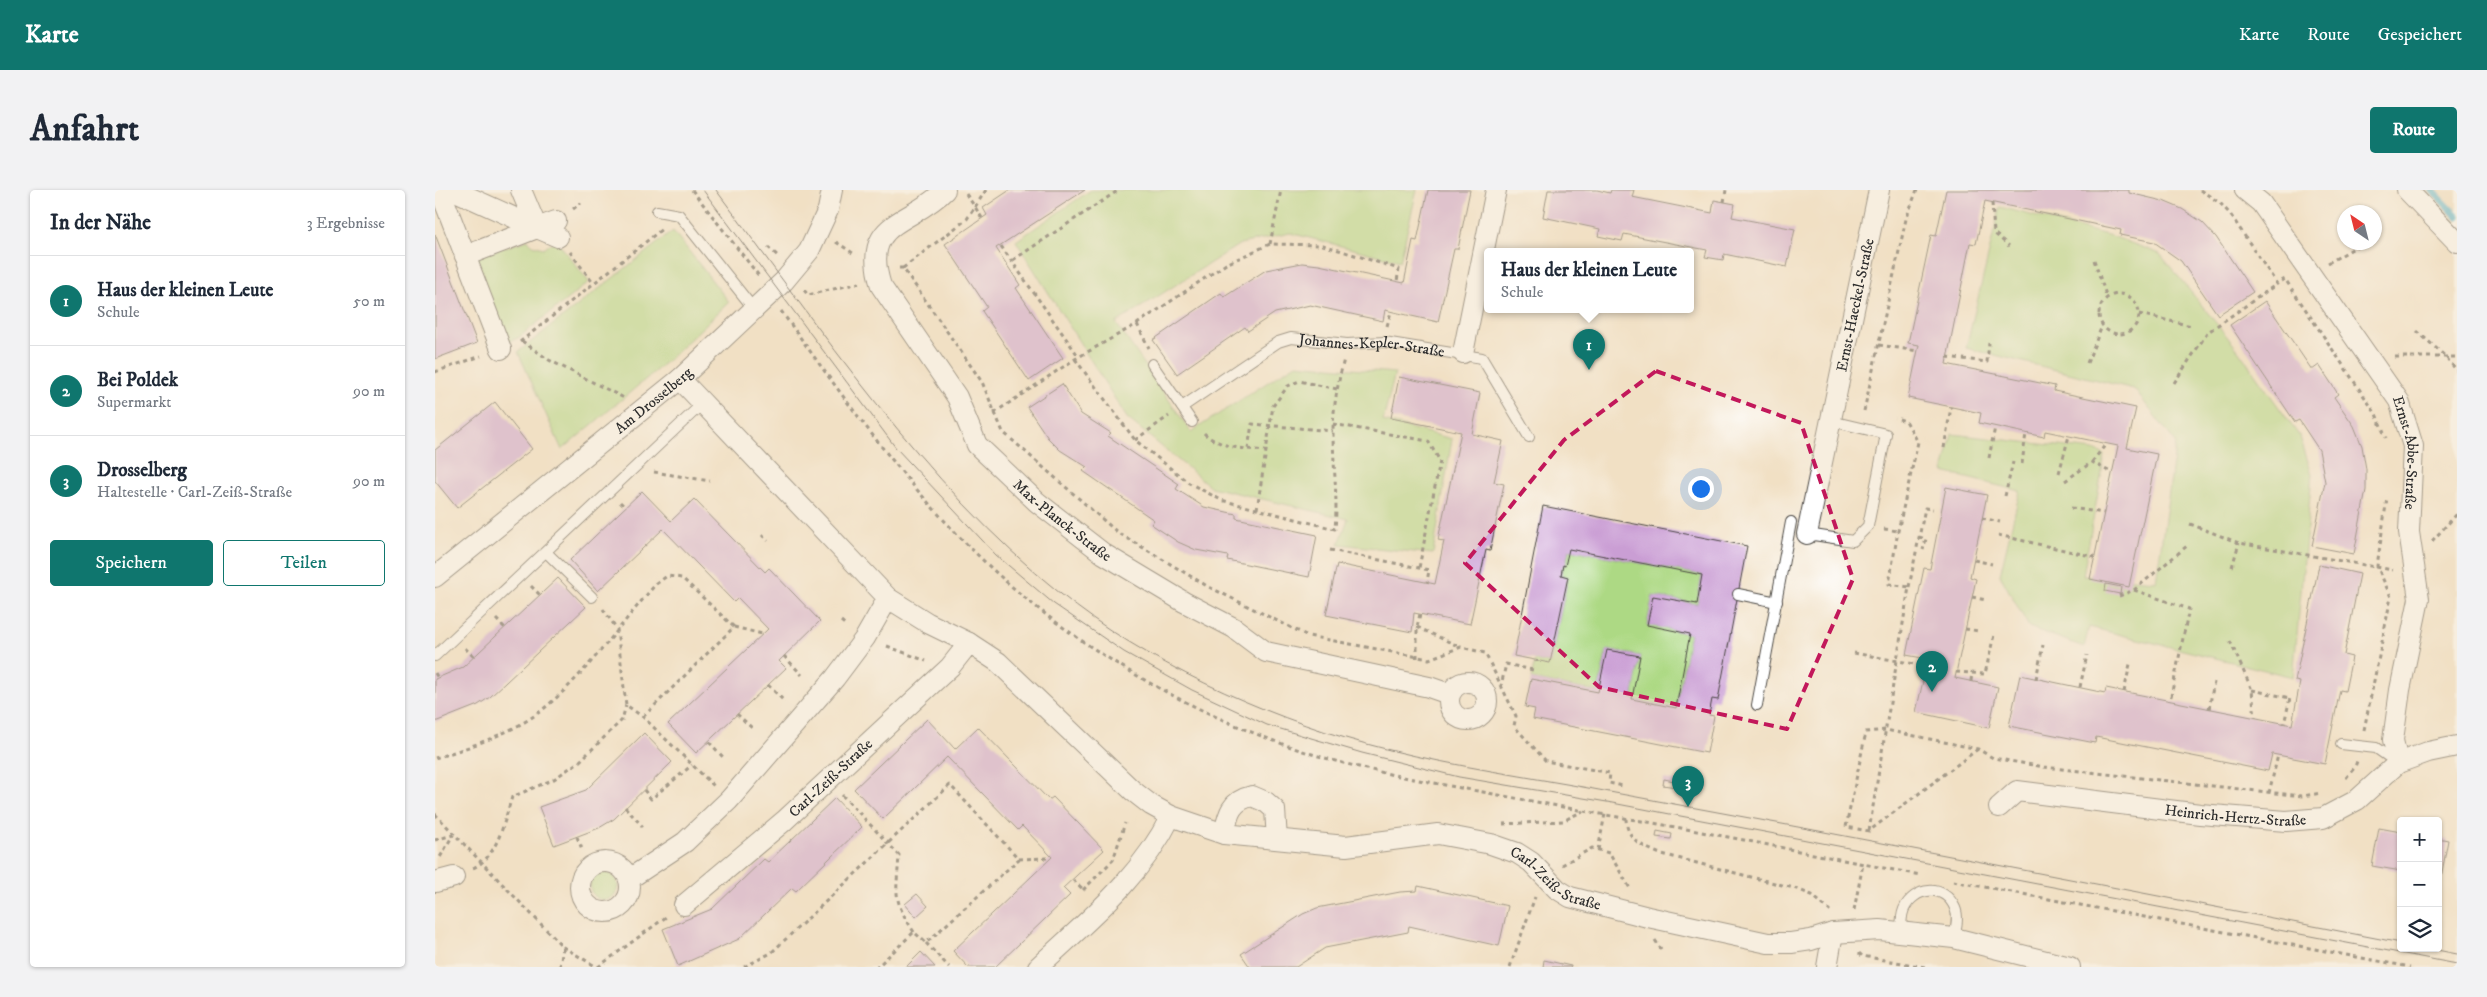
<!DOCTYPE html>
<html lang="de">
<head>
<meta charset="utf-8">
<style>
  :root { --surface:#fff; --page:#f2f2f3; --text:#1f2937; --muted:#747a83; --line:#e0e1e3; --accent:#0f766e }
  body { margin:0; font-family:"IM FELL DW Pica",serif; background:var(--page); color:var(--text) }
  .controls { position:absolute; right:15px; bottom:15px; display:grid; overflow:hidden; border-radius:5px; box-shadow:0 1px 4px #0004 }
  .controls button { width:45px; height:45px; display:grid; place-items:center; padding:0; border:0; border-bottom:1px solid var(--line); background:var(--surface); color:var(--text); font:25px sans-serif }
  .compass { position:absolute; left:1902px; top:15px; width:45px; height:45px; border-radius:50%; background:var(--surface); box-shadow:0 1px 4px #0004; rotate:325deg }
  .you { position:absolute; left:1265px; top:298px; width:18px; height:18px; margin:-12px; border:4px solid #fff; border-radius:50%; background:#1a73e8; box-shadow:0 0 0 8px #1a73e833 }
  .badge { display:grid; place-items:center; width:32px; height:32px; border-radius:50%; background:var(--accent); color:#fff; font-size:16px; font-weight:700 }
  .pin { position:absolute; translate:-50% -41px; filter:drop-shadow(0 1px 2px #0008) }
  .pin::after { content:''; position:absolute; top:26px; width:18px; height:15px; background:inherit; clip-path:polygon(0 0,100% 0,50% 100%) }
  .popup { position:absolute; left:1049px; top:58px; width:210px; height:65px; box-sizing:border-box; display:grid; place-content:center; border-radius:5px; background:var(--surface); filter:drop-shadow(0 1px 4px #0005); font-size:16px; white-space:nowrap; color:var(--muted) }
  .popup b { font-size:19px; color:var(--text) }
  .popup::after { content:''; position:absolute; left:50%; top:100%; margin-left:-10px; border:10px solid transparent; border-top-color:var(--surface) }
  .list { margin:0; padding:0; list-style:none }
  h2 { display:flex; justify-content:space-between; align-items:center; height:65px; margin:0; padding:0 20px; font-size:21px }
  h2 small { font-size:16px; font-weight:400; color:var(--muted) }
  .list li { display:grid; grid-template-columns:32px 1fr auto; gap:15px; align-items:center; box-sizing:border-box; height:90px; padding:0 20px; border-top:1px solid var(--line) }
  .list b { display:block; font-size:19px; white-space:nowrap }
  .list p { margin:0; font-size:16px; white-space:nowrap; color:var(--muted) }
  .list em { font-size:16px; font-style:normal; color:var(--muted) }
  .actions { display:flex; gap:10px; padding:15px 20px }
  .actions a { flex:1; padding:11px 0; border:1px solid var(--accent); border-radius:5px; text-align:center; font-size:18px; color:var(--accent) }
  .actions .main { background:var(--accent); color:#fff }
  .icon { flex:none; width:28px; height:28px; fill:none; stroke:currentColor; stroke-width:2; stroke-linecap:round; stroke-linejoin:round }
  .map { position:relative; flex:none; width:2022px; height:777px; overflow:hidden; border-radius:5px }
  header { display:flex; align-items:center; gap:30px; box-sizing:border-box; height:70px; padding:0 25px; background:var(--accent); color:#fff }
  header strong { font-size:24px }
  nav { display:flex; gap:28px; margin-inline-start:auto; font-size:18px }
  .intro { display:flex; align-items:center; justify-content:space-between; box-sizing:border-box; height:120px; padding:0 30px }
  h1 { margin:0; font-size:35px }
  .button { padding:12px 22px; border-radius:5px; background:var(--accent); color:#fff; font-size:18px; font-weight:700 }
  main { display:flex; gap:30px; padding:0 30px }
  aside { flex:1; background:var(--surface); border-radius:5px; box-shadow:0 1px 4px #0004 }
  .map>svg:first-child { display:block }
  .green { fill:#add984; stroke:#6c8258 }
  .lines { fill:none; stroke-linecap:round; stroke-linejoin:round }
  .stream { stroke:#55b6d3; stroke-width:7 }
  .building { fill:#ca9ed4 }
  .lane-casing { stroke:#494642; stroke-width:12 }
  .street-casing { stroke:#494642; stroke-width:22 }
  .path { stroke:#494642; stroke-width:3; stroke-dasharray:4 4; stroke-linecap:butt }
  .lane { stroke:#fff; stroke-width:10 }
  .street { stroke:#fff; stroke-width:20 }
  .tram { stroke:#2b2b2b; stroke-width:1 }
  .marked { fill:none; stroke:#c2185b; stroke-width:4; stroke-dasharray:10 6; stroke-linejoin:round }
  .labels { text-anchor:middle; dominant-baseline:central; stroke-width:5; stroke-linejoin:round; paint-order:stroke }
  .street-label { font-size:15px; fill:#2b2b2b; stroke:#fff }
</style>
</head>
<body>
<header>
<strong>Karte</strong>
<nav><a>Karte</a><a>Route</a><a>Gespeichert</a></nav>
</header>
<div class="intro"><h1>Anfahrt</h1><a class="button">Route</a></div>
<main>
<aside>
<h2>In der Nähe<small>3 Ergebnisse</small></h2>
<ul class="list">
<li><span class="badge">1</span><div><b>Haus der kleinen Leute</b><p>Schule</p></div><em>50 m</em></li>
<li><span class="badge">2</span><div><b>Bei Poldek</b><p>Supermarkt</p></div><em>90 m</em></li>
<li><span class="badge">3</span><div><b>Drosselberg</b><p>Haltestelle · Carl-Zeiß-Straße</p></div><em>90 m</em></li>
</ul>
<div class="actions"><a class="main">Speichern</a><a>Teilen</a></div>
</aside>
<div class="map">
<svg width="2022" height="777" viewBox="0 0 2022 777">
  <rect width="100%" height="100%" fill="#fff"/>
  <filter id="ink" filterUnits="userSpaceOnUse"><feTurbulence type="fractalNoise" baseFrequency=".02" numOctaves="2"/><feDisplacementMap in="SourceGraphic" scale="10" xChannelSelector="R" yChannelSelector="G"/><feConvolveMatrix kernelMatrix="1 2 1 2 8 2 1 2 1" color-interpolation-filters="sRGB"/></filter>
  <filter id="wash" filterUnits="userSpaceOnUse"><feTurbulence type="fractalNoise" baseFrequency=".0096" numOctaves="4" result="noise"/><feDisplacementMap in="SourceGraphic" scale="20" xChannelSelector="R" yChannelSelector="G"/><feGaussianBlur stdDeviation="1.12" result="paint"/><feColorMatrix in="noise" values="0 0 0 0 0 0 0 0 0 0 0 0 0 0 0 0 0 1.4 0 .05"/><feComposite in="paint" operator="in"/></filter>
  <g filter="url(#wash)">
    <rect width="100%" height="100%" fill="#f1e0c4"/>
    <path class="green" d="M 656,0 L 982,0 L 965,71 L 855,43 L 805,54 L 681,133 L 756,242 L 861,174 L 960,183 L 948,231 L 1017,249 L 998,364 L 904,354 L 913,329 L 776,297 L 692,228 L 581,51 Z
      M 1565,17 L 1680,47 L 1725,64 L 1803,160 L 1865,247 L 1877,284 L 1858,487 L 1654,437 L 1649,457 L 1594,437 L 1565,385 L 1585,301 L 1508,282 L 1517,244 L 1659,260 L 1670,265 L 1648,385 L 1721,391 L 1741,253 L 1699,199 L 1531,158 Z
      M 238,41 L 294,112 L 231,172 L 127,260 L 83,162 Z
      M 93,50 L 98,55 L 108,58 L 122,51 L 154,92 L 83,148 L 69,153 L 36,68 Z
      M 1134,359 L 1267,385 L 1262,414 L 1218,406 L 1212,435 L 1255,444 L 1241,518 L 1197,509 L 1205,466 L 1172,460 L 1163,502 L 1096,489 L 1100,470 L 1115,473 L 1133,387 L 1126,385 L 1128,375 L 1131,376 Z
      M155 696a14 14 0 1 1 28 0a14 14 0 1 1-28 0Z"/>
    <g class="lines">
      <path class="stream" d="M 1997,0 L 2022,26"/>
    </g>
    <g id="blocks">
      <path class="building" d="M 575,0 L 650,0 L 561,58 L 585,95 L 581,98 L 628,168 L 594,191 L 547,121 L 552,117 L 510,54 L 552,25 L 548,18 Z
        M 993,0 L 1035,0 L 1023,59 L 1019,59 L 1003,132 L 950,120 L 948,131 L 875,115 L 840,123 L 813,141 L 810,137 L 742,184 L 718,150 L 786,103 L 789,107 L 831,80 L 867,73 L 884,75 L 969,93 L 978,50 L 982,51 Z
        M 1113,0 L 1162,0 L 1175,3 L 1176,0 L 1199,0 L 1197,7 L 1277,23 L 1279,10 L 1300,14 L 1297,27 L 1360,39 L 1352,77 L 1289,64 L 1288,70 L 1270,67 L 1272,60 L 1189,44 L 1187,51 L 1163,46 L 1165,39 L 1108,27 Z
        M 1511,0 L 1694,0 L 1694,3 L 1728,11 L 1747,19 L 1767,32 L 1781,47 L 1818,102 L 1783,125 L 1746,71 L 1719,52 L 1685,45 L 1686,40 L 1550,11 L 1541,54 L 1535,53 L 1511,174 L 1620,196 L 1619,201 L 1701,218 L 1692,258 L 1722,264 L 1694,397 L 1655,389 L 1683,256 L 1610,241 L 1609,247 L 1544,233 L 1546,223 L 1473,208 L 1484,155 L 1473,153 L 1496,45 L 1501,46 Z
        M 0,44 L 42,153 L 0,169 Z
        M 1830,111 L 1877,180 L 1884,175 L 1894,190 L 1903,204 L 1899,207 L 1919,236 L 1927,256 L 1931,279 L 1931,300 L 1919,364 L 1877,356 L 1890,292 L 1884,260 L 1864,230 L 1860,232 L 1795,135 Z
        M 964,187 L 1045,203 L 1037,244 L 1068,251 L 1059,292 L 1069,294 L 1055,361 L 1051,360 L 1035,434 L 979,423 L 977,442 L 891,425 L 902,374 L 1000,394 L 1009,351 L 1003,350 L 1026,242 L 956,228 Z
        M 627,194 L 646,224 L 676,243 L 673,246 L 744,294 L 741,299 L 769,317 L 801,324 L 801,328 L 882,345 L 874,387 L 792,370 L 793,366 L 761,360 L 743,352 L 716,334 L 719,330 L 648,281 L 652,277 L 625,260 L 613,248 L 592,217 Z
        M 60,212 L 97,259 L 22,318 L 0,291 L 0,260 Z
        M 1511,297 L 1552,305 L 1535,387 L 1541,389 L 1520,488 L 1563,497 L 1554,538 L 1481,522 L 1493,469 L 1471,465 L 1489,378 L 1495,379 Z
        M 207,301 L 236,331 L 259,309 L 330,382 L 334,378 L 385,431 L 344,471 L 351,478 L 261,563 L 233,534 L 333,439 L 303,408 L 299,412 L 228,339 L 163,401 L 135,370 Z
        M 1108,316 L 1312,356 L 1283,510 L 1277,509 L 1274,525 L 1279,526 L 1272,563 L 1098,529 L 1100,519 L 1090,517 L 1096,489 L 1163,502 L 1172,460 L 1205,466 L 1197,509 L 1241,518 L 1255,444 L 1212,435 L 1218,406 L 1262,414 L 1267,385 L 1134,359 L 1130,376 L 1128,375 L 1126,385 L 1133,387 L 1115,473 L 1079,466 Z
        M 1884,375 L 1925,384 L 1909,465 L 1917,467 L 1910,501 L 1905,500 L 1890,574 L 1837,564 L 1833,581 L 1661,547 L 1660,553 L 1574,536 L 1585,485 L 1670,503 L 1671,498 L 1857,535 L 1865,492 L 1860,491 Z
        M 123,388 L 151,417 L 55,507 L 43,515 L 0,532 L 0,489 L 28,477 Z
        M 1671,394 L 1686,397 L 1685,404 L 1670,401 Z
        M 492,529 L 520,559 L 543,537 L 614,610 L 618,607 L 669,660 L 628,698 L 635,705 L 560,777 L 533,777 L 518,761 L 617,667 L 587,636 L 583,640 L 512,567 L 448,629 L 419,599 Z
        M 209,543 L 237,572 L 179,629 L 164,638 L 119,655 L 104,617 L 151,600 Z
        M 1229,589 L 1249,593 L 1247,598 L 1228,595 Z
        M 400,608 L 427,637 L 361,701 L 357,698 L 304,749 L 243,776 L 228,739 L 277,719 L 329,669 L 333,672 Z
        M 1944,638 L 1966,642 L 1966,681 L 1937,676 Z
        M 1222,641 L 1237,644 L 1236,649 L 1221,647 Z
        M 2003,648 L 2013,650 L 2006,688 L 2003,687 Z
        M 983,696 L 1073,716 L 1064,756 L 974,736 L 973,742 L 890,758 L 861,777 L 815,777 L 806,764 L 868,724 L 882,718 L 965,702 L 982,701 Z
        M 482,704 L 493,716 L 481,727 L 470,714 Z
        M 486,762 L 500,777 L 471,777 Z
        M 1109,770 L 1136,776 L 1136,777 L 1108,777 Z"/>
    </g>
  </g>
  <g filter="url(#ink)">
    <use href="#blocks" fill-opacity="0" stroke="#494642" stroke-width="1"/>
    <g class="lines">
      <defs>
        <g id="lane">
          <path d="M 222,21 L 244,25 L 318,118"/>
          <path d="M 717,174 L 757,232"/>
          <path id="s1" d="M 747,217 L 843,152 L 856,148 L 912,154 L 949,152 L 1047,168 L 1094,247"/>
          <path d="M 1372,344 L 1418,351 L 1433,336 L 1451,244 L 1396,231"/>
          <path d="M 111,362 L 157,407"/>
          <path d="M 1303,404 L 1342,412"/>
          <path d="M 0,466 L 268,213"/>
          <path d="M 1322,515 L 1356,332"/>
          <path d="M 1906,554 L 1941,558 L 1961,572"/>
          <path d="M 1466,742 C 1466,735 1466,726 1469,719 C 1479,697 1509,693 1520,718 C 1524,727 1521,738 1519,748"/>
        </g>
        <g id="street">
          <path d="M 5,0 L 66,159"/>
          <path d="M 18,0 L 102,38 L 121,31"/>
          <path d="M 86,0 L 102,38"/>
          <path id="s2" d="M 510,0 C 476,35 425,30 446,96 L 522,207 L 542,255 L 602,312 L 669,364 L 749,412 L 799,438 L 831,462 L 994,497 L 1014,504"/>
          <path id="s3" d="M 1810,0 L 1826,13 L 1964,211 L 1978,256 L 1974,342 L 1984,409 L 1965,500 L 1958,550 L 1963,573"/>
          <path d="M 1972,0 L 2022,52"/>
          <path d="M 30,66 L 102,38 L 123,47"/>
          <path d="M 1028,163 L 1061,0"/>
          <path id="s4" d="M 245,189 L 453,408 L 493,433 L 534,453 L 563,472 L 698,601 L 716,615 L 736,626 L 789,644 L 911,656 L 1003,644 L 1056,654 L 1082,663 L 1096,672 L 1122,699 L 1135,707 L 1213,727 L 1333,753 L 1356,753 L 1376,750 L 1398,743 L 1445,740 L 1519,748 L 1635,777"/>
          <path id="s5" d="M 1372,344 L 1444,0"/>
          <path id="s6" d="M 0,387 L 245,189 L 349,91 L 374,61 L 393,20 L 397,0"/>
          <circle cx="1033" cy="511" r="19"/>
          <path id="s7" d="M 1564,617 L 1582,601 L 1765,624 L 1851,631 L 1888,628 L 1922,610 L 1963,573 L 1993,562 L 2022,556"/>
          <path d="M 789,644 C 793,625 795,611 817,606 L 831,612 L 840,620 L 842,649"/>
          <circle cx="170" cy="697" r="25"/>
          <path d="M 194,689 L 250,652 L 294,610 L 400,488 L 430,448 L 453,408"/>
          <path d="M 0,692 L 19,687"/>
          <path id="s8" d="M 249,715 L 349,631 L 515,477 L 534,453"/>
          <path d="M 603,777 C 653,730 705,689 736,626"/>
          <path d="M 1392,777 L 1398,743"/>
        </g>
      </defs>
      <use href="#lane" class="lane-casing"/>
      <use href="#street" class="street-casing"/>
      <path class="path" d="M 257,0 L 324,86
        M 1765,0 L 1785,13 L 1795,24 L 1842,94 L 1850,89 L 1941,224 L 1951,248
        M 531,4 L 540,17 L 551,0
        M 1289,12 L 1291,0
        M 1557,13 L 1559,43 L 1574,56
        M 138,19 L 146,13
        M 401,52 L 421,65
        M 835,54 L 846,0
        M 566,56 L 644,167
        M 333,57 L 344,67
        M 135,62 L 159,94
        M 578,70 L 684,0
        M 1659,70 L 1672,108
        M 1893,73 L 1926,54
        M 464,78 L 468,78 L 547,192 L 568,242 L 682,342 L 772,396 L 873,446 L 994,469 L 1026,457 L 1050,463 L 1081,526 L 1079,536 L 1111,571 L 1175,583 L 1174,593 L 1188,596
        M 468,78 L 532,29 L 540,17 L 547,28
        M 369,100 L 373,105 L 424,93
        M1664 124a20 20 0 1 1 40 0a20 20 0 1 1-40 0Z
        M 346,121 C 414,215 480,309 566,387 C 652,465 767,529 877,564 C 924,579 973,588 1020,597 C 1071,606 1121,616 1171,625 C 1276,642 1380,665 1485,685
        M 1704,124 L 1757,136
        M 702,134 L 714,158
        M 952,136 L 956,122
        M 1982,141 L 2011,167 L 2022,181
        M 87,151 L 114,170 L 189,208
        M 85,152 L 227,39
        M 1444,155 L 1483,161
        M 1512,167 L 1552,172 L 1554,153
        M 1960,167 L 2022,167
        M 640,169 L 700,250 L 754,293 L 786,310 L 900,339 C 903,306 898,275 898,242 C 898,217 903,193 909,169
        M 1652,173 L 1667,136
        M 0,182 L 46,166
        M 1739,193 L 1773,142 L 1842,94
        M 1429,221 L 1471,29 L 1482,0
        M 559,223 L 640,169 L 702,134 L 791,74 L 835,54 L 888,55 L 964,79 L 962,91
        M 898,234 L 993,251 L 1005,271 L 984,378
        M 769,243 C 778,253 799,258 813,259 L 817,234 L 898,241
        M 700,250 L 734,226
        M 1509,258 L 1516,217
        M 813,259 L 830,261
        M 1554,268 L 1560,237
        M 1657,272 L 1671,254
        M 1587,274 L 1591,243
        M 219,282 L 275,291
        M 1624,283 L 1634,246
        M 1630,291 L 1657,272 L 1677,283
        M 1570,306 L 1578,272
        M 185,312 L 190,317
        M 1636,318 L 1669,323
        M 822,319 L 838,216 L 853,196 L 864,191 L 902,199
        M 1547,328 L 1565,332
        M 1755,334 L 1804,353 L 1958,380
        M 1449,339 L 1463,341
        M 327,345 L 333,351
        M 1563,345 L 1660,367
        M 1484,347 L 1491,349 L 1488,360
        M 1997,351 L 2022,324
        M 895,360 L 994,380 L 992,392
        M 1539,370 L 1557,374
        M 1797,377 L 1804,353
        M 96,396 L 105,405
        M 1474,397 L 1490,318 L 1498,319
        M 1699,400 L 1754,419 L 1735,511
        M 1684,406 L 1699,400 L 1752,356
        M 1537,407 L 1551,410
        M 168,419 L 182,439 L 191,515 L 208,527 L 279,596
        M 61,429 L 70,438
        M 406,431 L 412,436
        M 299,437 L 327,444
        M 982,437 L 1025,457
        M 1530,439 L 1544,441
        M 1795,451 L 1817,500 L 1820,528
        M 452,456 L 491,471
        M 30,458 L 39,467
        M 1419,463 L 1491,476
        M 349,466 L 367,485
        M 982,468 L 982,437 L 985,424
        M 1521,482 L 1550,484 L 1559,445
        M 0,483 L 3,488
        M 1601,489 L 1608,455
        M 1536,491 L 1537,482
        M 333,495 L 350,512
        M 1645,497 L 1652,465
        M 1817,500 L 1855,508 L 1849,534
        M 1689,502 L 1695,474
        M 1050,504 L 1066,496 L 1071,474 L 1098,480
        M 1774,519 L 1779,492
        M 302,524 L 317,538
        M 1929,540 L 1956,407 L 1942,376 L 1952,308
        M 274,552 L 288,567
        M 1543,559 L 1434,641 L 1411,637 L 1431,542 L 1451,540 L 1543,559 L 1558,568 L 1609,577 L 1867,606 L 1887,603
        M 0,568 C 30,559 73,544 99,526 C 144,494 184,436 221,394 L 232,386 L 247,388 L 299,437 L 208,527
        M 1911,588 L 1920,577 L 1922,571
        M 209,600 L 216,609 L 257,575
        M 1834,603 L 1843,565
        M 407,605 L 464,665 C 462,703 456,707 479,742
        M 190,617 L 208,637
        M 0,624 L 128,757 L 162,777
        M 1191,628 C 1191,648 1206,656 1223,663 L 1359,698 L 1377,705 L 1395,721
        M 1068,634 L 1128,631 L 1148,621
        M 1434,641 L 1474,397 L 1454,394 L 1463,341 L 1483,252 L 1471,231 L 1460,228
        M 142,647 L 147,659
        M 0,650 L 18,645 L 4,669
        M 1163,660 L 1170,624
        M 584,669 L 615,668
        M 1127,675 L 1157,658 L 1174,663 L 1196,700
        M 38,678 C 63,667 69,631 77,607 L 119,589 L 145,571 L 187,530 L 191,515
        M 638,690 L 650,701
        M 1518,691 L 1975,777
        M 648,700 L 678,670 L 690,633
        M 1419,720 L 1428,674
        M 1220,750 L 1226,759
        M 491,753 L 514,777
        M 1424,763 L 1427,766 L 1490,777
        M 125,777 L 128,757
        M 163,777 L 231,727
        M 309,777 L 336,763 L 515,595 L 584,669 L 491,753 L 479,742 L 442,777
        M 1075,777 L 1100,707"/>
      <use href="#lane" class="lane"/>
      <use href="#street" class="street"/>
      <path class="tram" d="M 268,0 L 461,258 L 561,365 L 619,414 L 689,462 L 757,500 L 832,535 L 927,563 L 1024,587 L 1172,612 L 2022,774
        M 281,0 C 386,140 489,294 626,404 C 706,470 829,526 928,553 C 997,572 1068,583 1137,595 C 1207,608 1277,621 1347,634 C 1553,673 1760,713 1966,753
        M 1992,758 L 2022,764"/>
    </g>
  </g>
  <path d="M0 0H2022V777H0ZM 1221,181 L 1366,233 L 1418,389 L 1352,539 L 1164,497 L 1030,373 L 1129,250 Z" fill="#f1e0c4" fill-opacity=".55" fill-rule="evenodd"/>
  <path class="marked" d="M 1221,181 L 1366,233 L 1418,389 L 1352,539 L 1164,497 L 1030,373 L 1129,250 Z"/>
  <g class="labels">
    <g class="street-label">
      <text stroke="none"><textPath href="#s5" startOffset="234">Ernst-Haeckel-Straße</textPath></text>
      <text stroke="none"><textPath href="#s1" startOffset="211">Johannes-Kepler-Straße</textPath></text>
      <text stroke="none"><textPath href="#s6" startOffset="281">Am Drosselberg</textPath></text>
      <text stroke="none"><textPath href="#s3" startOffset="315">Ernst-Abbe-Straße</textPath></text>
      <text stroke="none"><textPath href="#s2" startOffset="430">Max-Planck-Straße</textPath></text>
      <text stroke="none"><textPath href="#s8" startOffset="194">Carl-Zeiß-Straße</textPath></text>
      <text stroke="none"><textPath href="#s7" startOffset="244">Heinrich-Hertz-Straße</textPath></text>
      <text stroke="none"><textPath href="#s4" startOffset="1062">Carl-Zeiß-Straße</textPath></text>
    </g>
  </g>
</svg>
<div class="controls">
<button>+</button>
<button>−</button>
<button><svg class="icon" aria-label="layers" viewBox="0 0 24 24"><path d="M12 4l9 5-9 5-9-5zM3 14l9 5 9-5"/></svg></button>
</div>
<svg class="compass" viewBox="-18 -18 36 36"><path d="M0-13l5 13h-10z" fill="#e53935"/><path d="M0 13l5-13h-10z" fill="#747a83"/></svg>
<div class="you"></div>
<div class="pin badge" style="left:1154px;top:180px">1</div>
<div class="popup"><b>Haus der kleinen Leute</b>Schule</div>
<div class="pin badge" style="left:1497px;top:502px">2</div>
<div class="pin badge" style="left:1253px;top:617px">3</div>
</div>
</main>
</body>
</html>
